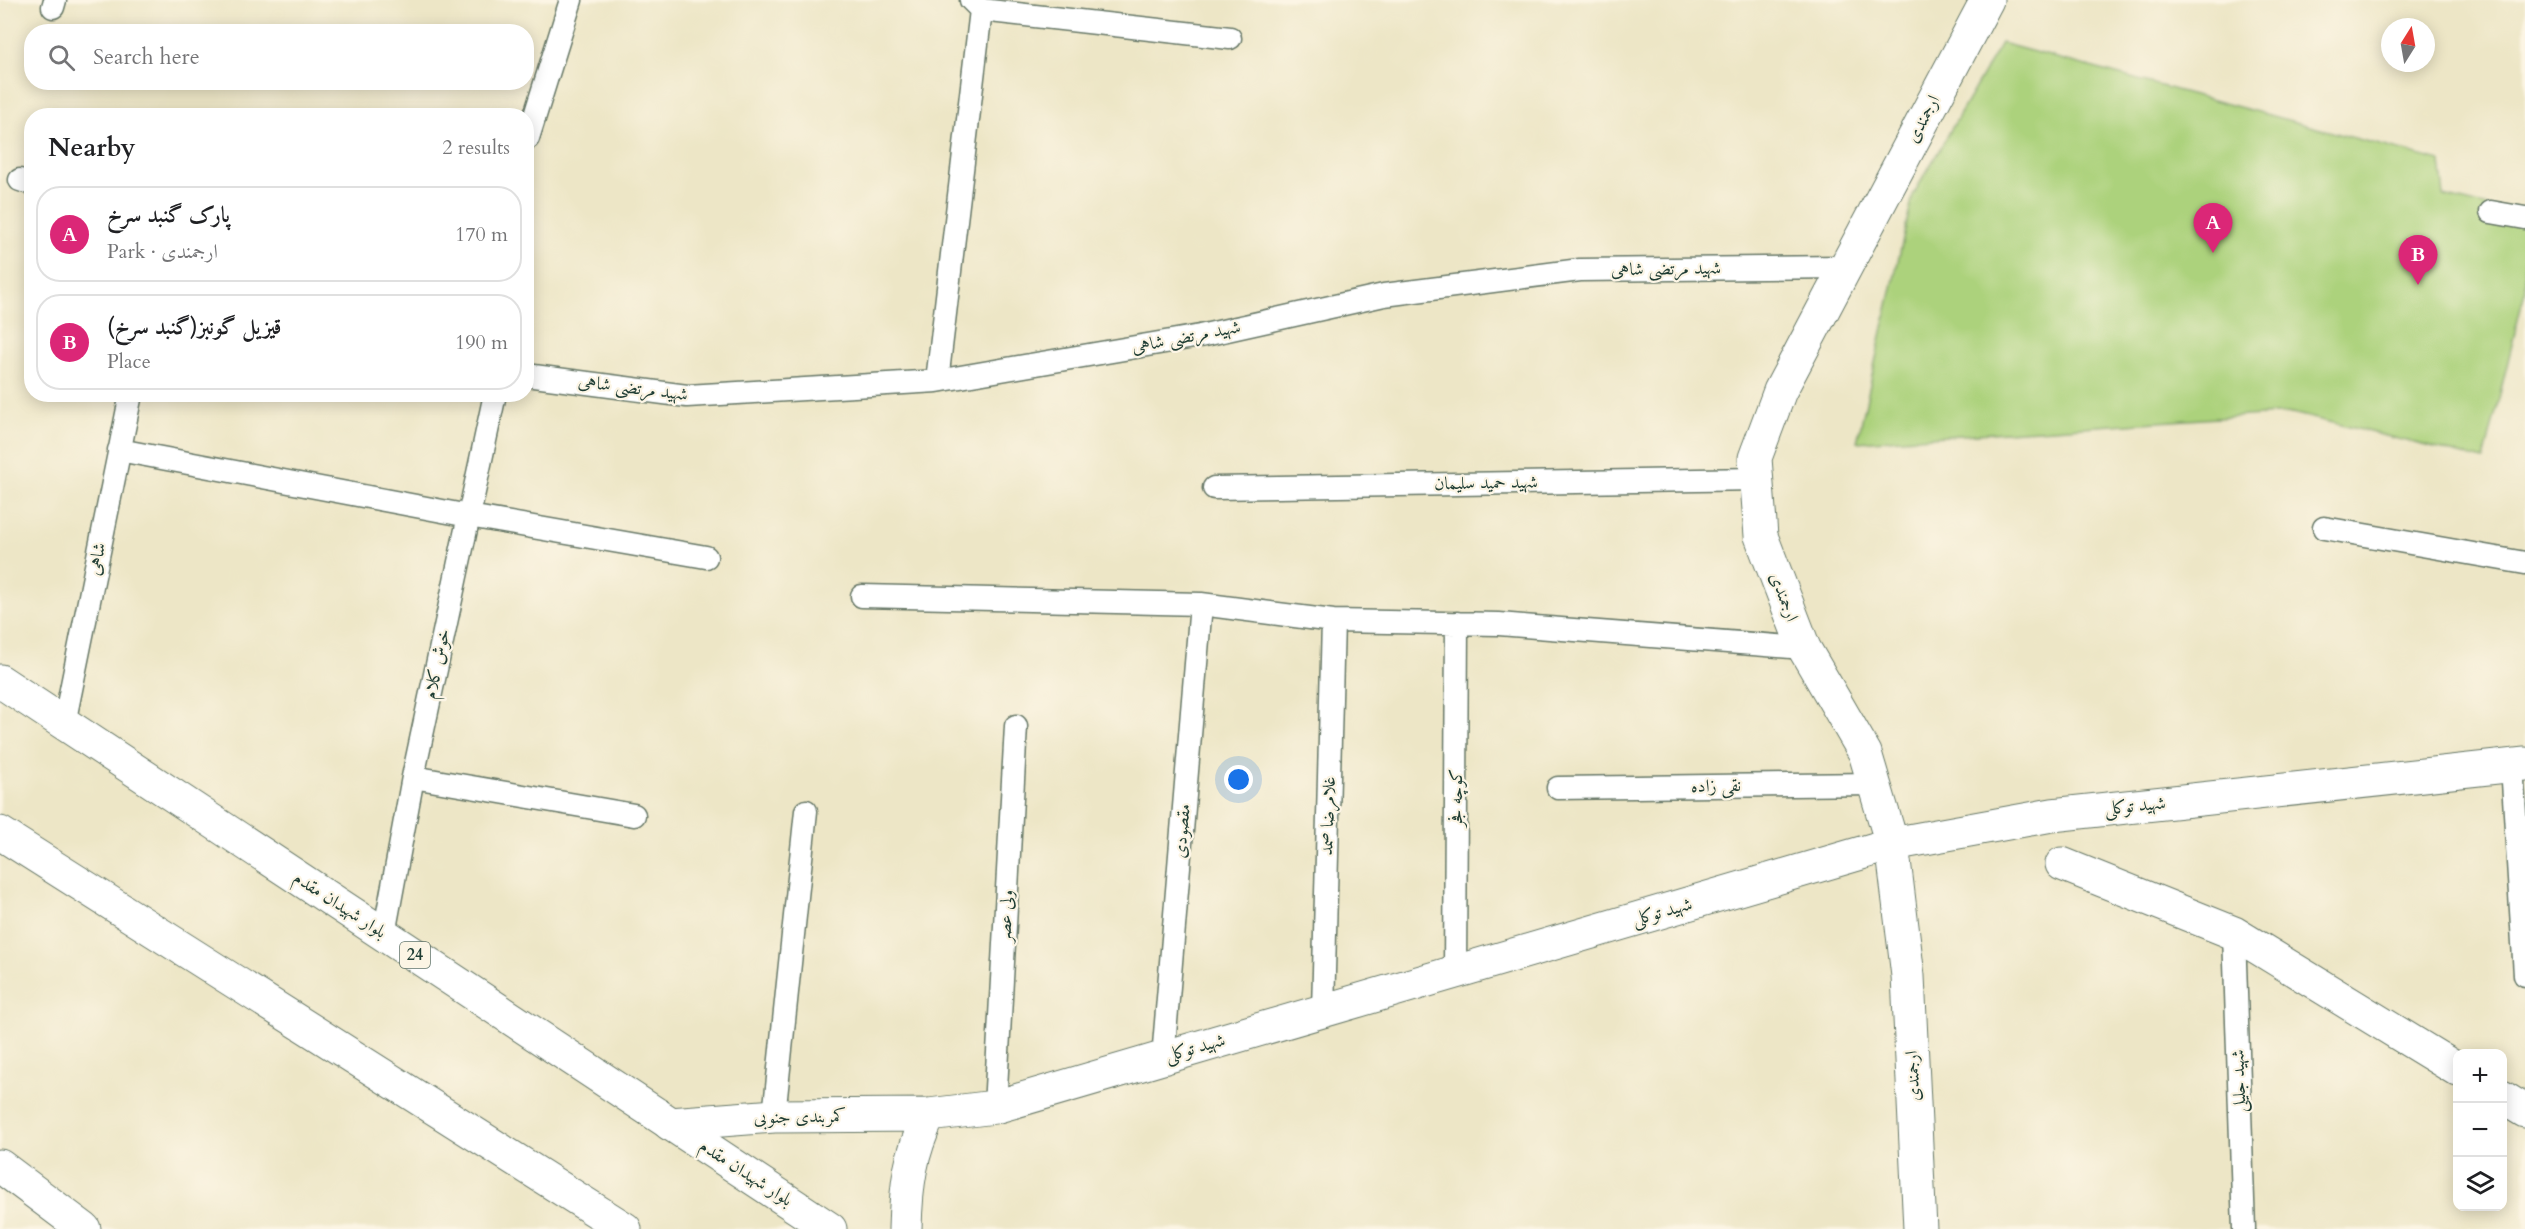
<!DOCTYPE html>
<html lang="en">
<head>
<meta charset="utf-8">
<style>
  :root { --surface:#fff; --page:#f6f6f6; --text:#202124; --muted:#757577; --line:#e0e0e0; --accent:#db2777 }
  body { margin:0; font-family:Cardo,Amiri,serif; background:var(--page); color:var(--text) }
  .controls { position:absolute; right:18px; bottom:18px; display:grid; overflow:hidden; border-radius:12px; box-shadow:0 3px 15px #0003 }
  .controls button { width:54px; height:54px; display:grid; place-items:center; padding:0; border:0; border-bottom:2px solid var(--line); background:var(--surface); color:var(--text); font:30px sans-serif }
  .compass { position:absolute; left:2381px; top:18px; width:54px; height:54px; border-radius:50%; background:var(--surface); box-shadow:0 3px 15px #0003; rotate:11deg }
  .you { position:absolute; left:1239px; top:780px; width:21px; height:21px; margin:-15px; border:4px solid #fff; border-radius:50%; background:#1a73e8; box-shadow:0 0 0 9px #1a73e833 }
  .badge { display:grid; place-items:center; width:39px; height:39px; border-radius:50%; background:var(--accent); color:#fff; font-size:20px; font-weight:700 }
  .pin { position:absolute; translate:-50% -50px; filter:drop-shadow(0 2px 3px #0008) }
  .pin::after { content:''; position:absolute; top:32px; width:21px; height:18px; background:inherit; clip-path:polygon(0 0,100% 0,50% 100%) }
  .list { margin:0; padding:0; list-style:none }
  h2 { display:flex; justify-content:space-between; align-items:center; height:78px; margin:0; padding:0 24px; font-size:26px }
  h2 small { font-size:20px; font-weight:400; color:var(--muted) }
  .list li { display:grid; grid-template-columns:39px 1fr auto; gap:18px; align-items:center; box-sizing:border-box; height:96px; margin:0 12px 12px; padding:0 12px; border:2px solid var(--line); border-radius:24px }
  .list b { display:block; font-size:22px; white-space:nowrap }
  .list p { margin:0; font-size:20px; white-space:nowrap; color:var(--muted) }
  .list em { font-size:20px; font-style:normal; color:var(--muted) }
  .icon { flex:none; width:33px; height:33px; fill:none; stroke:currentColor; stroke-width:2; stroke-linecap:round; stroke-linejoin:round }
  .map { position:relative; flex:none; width:2525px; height:1229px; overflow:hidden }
  .search { position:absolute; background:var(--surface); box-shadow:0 3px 15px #0003; left:24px; top:24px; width:510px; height:66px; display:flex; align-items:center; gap:15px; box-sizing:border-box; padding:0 21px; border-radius:24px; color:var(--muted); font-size:22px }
  .panel { position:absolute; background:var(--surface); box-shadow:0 3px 15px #0003; left:24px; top:108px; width:510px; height:294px; border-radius:24px }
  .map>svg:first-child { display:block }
  .green { fill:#acd27c; stroke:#668858; stroke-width:1.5 }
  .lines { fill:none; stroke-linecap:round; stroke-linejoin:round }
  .lane-casing { stroke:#677867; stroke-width:25 }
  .street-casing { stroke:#677867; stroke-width:35 }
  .primary-casing { stroke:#677867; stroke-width:35 }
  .lane { stroke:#fff; stroke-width:22 }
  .street { stroke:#fff; stroke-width:33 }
  .primary { stroke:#fff; stroke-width:33 }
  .labels { text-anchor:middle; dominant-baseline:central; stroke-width:4.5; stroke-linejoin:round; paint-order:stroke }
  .shield { fill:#fcf5e5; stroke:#617469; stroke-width:1.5 }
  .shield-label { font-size:16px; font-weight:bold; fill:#1f3d34 }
  .street-label { font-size:18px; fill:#1f3d34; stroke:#fcf5e5 }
</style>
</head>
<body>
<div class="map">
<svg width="2525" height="1229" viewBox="0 0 2525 1229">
  <rect width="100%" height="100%" fill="#fcf5e5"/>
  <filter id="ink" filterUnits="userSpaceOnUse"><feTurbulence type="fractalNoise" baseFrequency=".0167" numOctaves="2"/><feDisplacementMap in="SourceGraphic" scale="12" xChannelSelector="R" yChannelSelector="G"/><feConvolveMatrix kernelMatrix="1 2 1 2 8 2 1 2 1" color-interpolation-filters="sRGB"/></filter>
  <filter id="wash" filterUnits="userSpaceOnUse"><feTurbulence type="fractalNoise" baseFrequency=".008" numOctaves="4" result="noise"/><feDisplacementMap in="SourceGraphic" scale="24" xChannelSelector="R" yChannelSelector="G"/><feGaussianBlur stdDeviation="1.35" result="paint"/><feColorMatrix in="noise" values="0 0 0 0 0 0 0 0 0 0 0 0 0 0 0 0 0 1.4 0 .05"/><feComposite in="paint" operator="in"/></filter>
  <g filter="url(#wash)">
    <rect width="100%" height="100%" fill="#ede6c6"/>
    <path class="green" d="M 2001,43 L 2440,161 L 2444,196 L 2525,216 L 2525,291 L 2484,460 L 2292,413 L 1857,442 L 1913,195 Z"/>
  </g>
  <g filter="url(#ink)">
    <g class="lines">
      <defs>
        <path id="lane" d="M 53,7 L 55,0
          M 981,10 L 1230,38
          M 528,138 L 571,0
          M 20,180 L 32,184
          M 2491,212 L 2525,218
          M 526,375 L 687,396 L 937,381 L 1200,336 L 1384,295 L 1580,270 L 1845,267
          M 937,381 L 981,10 L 971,0
          M 119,450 L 469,516 L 706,557
          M 1214,488 L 1757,479
          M 2324,528 L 2525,563
          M 862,596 L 1201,604 L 1333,621 L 1499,624 L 1804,648
          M 64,724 L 131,394
          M 2512,765 L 2525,975
          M 413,777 L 634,815
          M 1558,788 L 1874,784
          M 2234,933 L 2244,1229
          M 384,934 L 413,777 L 495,394
          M 1455,972 L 1457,623
          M 1323,1011 L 1333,621
          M 1163,1058 L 1201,604
          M 995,1107 L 1016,726
          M 774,1116 L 806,811"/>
        <path id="street" d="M 2062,864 L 2234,933 L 2458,1070
          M 2502,1097 L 2525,1111
          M 670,1124 L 774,1116 L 929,1115 L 995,1107 L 1892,844 L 2052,815 L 2525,764
          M 0,1166 L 84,1229
          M 905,1229 C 906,1185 910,1155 929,1115
          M 1920,1229 L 1908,976 L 1892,844 L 1865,753 L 1804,648 L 1761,536 L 1755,458 L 1780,391 L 1987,0"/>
        <path id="primary" d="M 0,681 L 830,1229
          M 0,833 L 625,1229"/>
      </defs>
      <use href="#lane" class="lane-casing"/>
      <use href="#street" class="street-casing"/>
      <use href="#primary" class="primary-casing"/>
      <use href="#lane" class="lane"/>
      <use href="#street" class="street"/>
      <use href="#primary" class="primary"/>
    </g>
  </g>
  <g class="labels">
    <rect class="shield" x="400" y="942" width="30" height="26" rx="4.5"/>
    <g class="shield-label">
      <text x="415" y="955">24</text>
    </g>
    <g class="street-label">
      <text transform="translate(1923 119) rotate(-62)">ارجمندی</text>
      <text transform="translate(1666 269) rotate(-1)">شهید مرتضی شاهی</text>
      <text transform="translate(1186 337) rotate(-11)">شهید مرتضی شاهی</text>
      <text transform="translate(633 388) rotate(7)">شهید مرتضی شاهی</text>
      <text transform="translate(1486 483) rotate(-1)">شهید حمید سلیمان</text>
      <text transform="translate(97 559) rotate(-79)">شاهی</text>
      <text transform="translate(1784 597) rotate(69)">ارجمندی</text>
      <text transform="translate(437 664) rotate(-78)">خوش کلام</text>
      <text transform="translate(1716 786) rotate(-1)">نقی زاده</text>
      <text transform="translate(1456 798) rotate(-90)">كوچه فجر</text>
      <text transform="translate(2135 806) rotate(-6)">شهید توکلی</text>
      <text transform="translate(1328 816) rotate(-88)">غلامرضا صمد</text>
      <text transform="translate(1182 831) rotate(-85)">مقصودی</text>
      <text transform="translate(340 905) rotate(33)">بلوار شهیدان مقدم</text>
      <text transform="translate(1662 912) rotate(-16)">شهید توکلی</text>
      <text transform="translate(1006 916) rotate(-87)">ولی عصر</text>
      <text transform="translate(1195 1048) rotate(-16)">شهید توکلی</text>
      <text transform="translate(1913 1076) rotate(-93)">ارجمندی</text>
      <text transform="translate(2239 1081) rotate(-92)">شهید جلیلی</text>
      <text transform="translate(800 1117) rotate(-1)">کمربندی جنوبی</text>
      <text transform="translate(746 1173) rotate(33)">بلوار شهیدان مقدم</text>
    </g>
  </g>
</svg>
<div class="controls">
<button>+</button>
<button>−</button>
<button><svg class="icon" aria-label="layers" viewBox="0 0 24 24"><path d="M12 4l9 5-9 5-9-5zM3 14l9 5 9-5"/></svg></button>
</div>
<svg class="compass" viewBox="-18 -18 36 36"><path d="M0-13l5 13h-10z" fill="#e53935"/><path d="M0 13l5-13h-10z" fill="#757577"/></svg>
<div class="you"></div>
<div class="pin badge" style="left:2213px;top:253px">A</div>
<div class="pin badge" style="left:2418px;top:285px">B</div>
<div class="search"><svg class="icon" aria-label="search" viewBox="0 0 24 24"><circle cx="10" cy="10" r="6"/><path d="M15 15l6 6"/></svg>Search here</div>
<section class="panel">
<h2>Nearby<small>2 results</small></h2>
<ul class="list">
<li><span class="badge">A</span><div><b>پارک گنبد سرخ</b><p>Park · ارجمندی</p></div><em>170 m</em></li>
<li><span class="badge">B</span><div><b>قیزیل گونبز(گنبد سرخ)</b><p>Place</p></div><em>190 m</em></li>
</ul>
</section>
</div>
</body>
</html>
